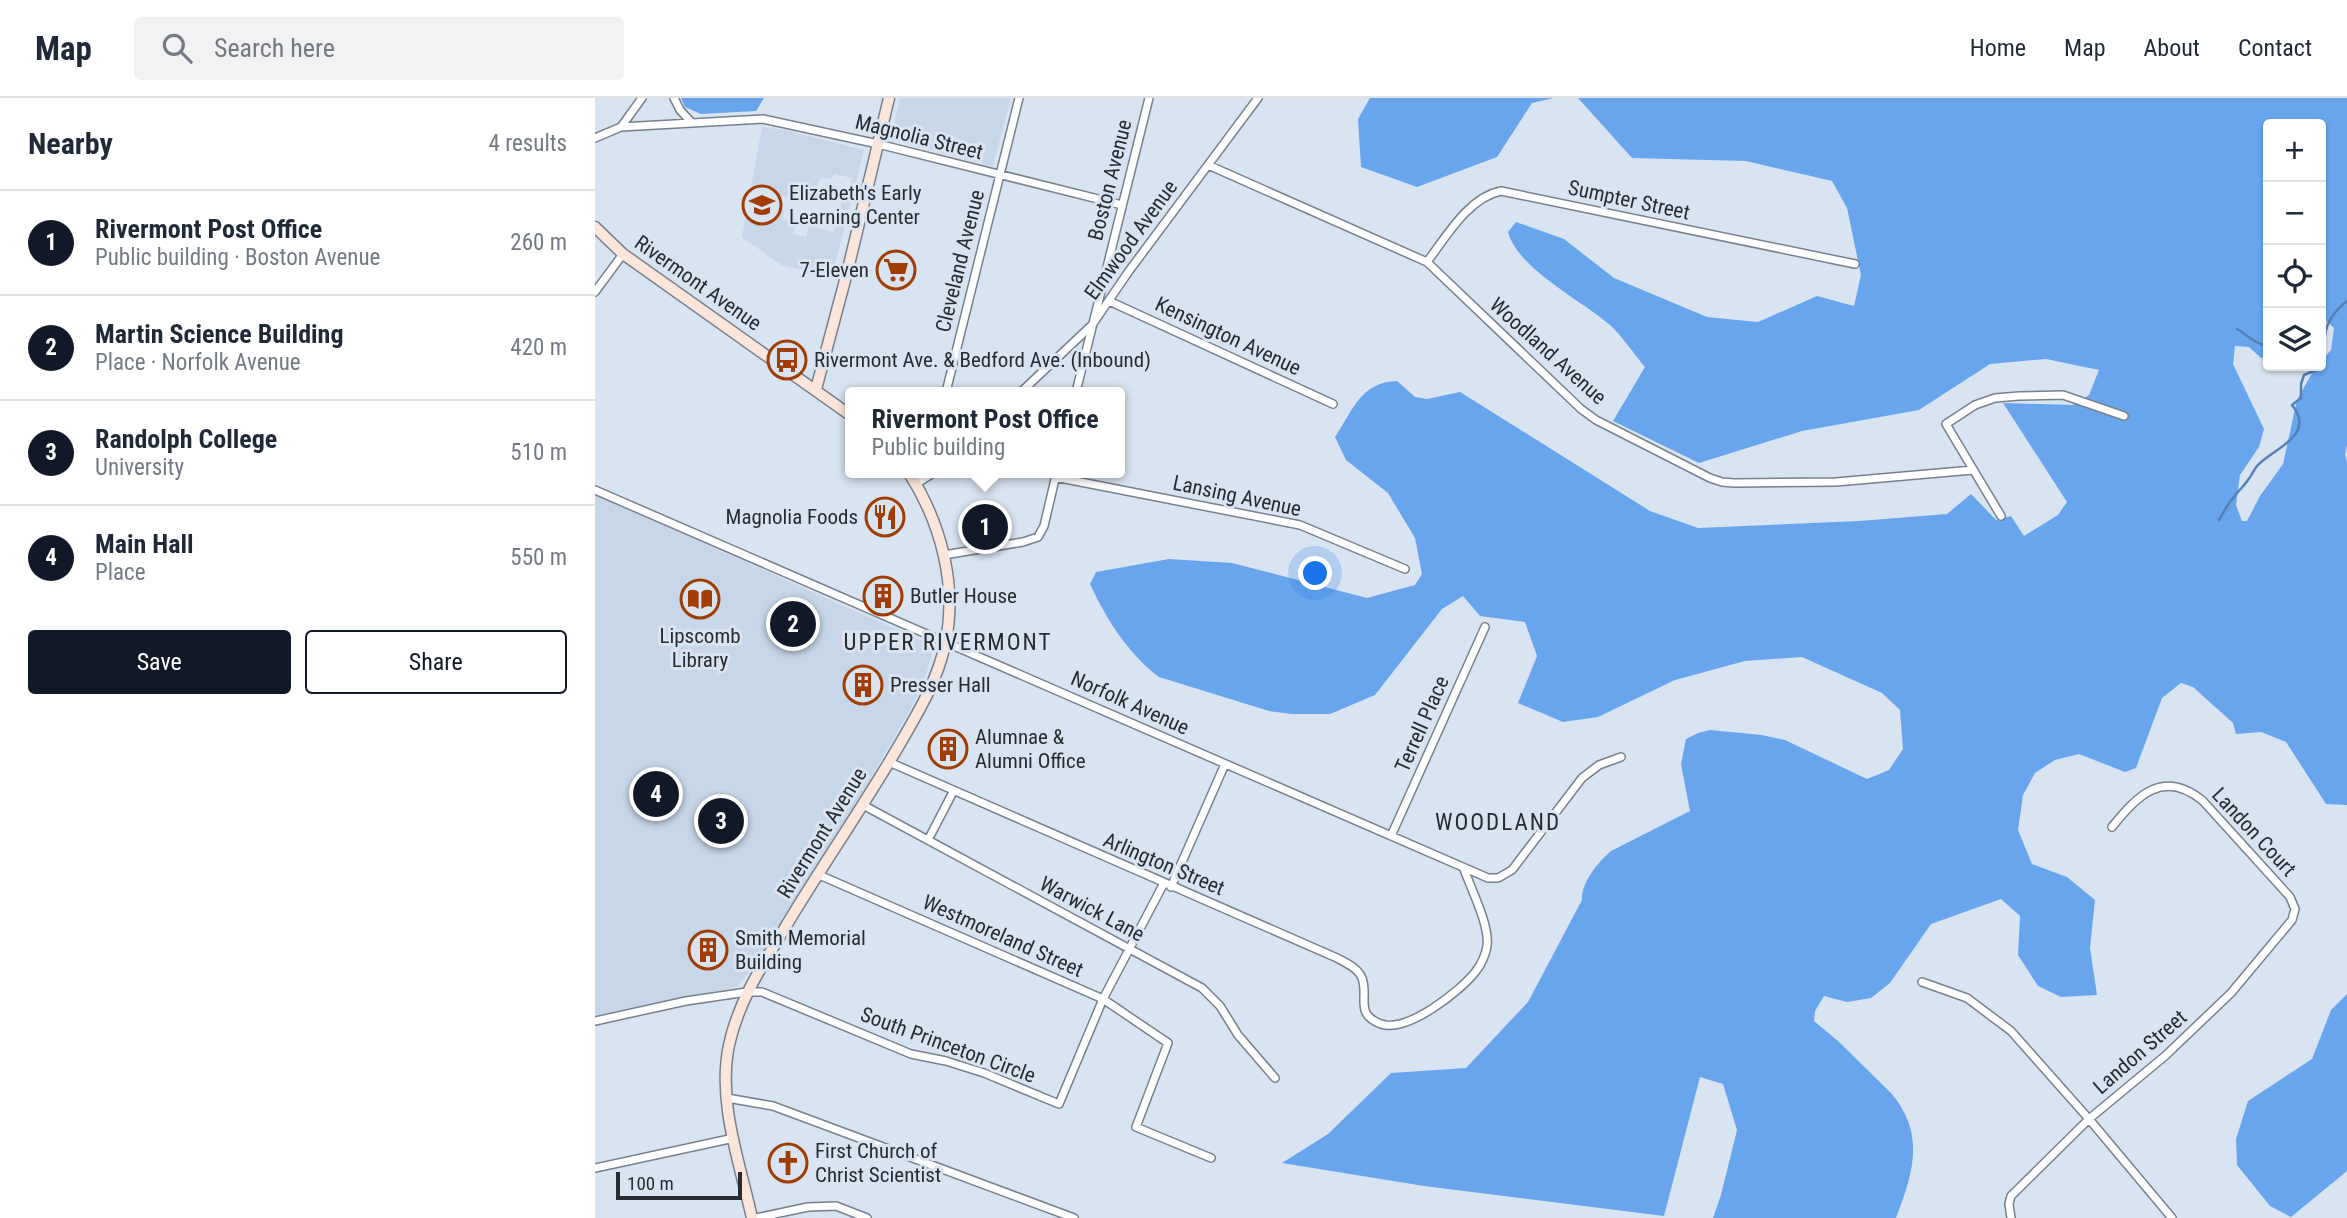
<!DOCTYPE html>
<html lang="en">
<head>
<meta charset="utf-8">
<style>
  :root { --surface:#fff; --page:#f2f2f3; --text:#1f2937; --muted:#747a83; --line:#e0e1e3; --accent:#111827 }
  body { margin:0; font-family:"Roboto Condensed",sans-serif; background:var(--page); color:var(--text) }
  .controls { position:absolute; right:21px; top:21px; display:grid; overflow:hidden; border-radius:7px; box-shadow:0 2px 5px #0004 }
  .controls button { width:63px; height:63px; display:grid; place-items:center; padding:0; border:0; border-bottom:2px solid var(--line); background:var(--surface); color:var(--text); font:35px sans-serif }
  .scale { position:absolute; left:21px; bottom:18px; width:126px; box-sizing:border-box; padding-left:7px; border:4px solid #282c32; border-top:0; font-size:19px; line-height:24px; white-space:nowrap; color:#282c32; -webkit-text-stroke:5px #d9e4f2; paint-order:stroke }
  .you { position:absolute; left:721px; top:476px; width:24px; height:24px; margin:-18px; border:5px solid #fff; border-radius:50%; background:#1a73e8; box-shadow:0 0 0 10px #1a73e833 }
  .badge { display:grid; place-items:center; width:46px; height:46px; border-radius:50%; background:var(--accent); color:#fff; font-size:23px; font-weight:700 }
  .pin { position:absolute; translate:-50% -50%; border:4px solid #fff; box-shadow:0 2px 7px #0006 }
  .popup { position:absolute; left:250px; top:289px; width:280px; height:91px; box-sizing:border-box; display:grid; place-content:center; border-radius:7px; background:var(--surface); filter:drop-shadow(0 2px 5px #0005); font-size:23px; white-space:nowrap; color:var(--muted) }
  .popup b { font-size:26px; color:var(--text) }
  .popup::after { content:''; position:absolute; left:50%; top:100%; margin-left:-14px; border:14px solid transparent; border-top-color:var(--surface) }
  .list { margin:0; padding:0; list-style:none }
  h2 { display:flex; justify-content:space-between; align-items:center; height:91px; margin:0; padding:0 28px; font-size:30px }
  h2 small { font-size:23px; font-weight:400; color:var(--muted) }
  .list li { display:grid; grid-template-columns:46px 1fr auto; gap:21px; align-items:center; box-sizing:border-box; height:105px; padding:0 28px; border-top:2px solid var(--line) }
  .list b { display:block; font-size:26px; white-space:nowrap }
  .list p { margin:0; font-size:23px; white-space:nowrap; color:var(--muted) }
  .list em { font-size:23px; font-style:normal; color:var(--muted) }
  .actions { display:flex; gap:14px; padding:21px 28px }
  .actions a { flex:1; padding:16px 0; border:2px solid var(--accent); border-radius:7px; text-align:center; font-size:24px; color:var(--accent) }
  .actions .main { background:var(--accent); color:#fff }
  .icon { flex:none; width:38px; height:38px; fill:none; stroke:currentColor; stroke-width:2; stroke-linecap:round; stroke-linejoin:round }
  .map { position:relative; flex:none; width:1752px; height:1120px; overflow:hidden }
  header { display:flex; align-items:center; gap:42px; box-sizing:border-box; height:98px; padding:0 35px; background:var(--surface); border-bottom:2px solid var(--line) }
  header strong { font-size:33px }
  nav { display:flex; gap:38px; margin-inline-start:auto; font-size:24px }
  .search { width:490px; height:63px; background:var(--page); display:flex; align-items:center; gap:18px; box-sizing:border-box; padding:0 24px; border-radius:7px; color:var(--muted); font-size:26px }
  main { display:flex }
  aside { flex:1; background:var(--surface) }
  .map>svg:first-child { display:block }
  .built { fill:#c7d7e9; fill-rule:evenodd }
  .forest { fill:#68a5ed; fill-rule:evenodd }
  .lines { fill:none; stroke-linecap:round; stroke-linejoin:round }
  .stream { stroke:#5580b5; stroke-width:2.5 }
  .street-casing { stroke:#77818d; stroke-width:10 }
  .secondary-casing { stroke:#77818d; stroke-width:13 }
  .street { stroke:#fff; stroke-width:7 }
  .secondary { stroke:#fce6dc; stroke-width:10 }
  .labels { text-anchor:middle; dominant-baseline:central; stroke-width:6; stroke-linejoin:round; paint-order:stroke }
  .street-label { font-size:21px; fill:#282c32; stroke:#d9e4f2 }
  .poi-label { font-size:21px; fill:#282c32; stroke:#d9e4f2; text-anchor:start }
  .neighbourhood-label { font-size:23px; letter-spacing:2px; fill:#282c32; stroke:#d9e4f2 }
</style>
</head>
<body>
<header>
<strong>Map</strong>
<div class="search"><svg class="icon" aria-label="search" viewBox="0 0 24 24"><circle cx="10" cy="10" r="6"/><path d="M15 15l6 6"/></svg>Search here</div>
<nav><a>Home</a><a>Map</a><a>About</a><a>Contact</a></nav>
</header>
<main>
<aside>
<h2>Nearby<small>4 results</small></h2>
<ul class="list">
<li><span class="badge">1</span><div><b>Rivermont Post Office</b><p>Public building · Boston Avenue</p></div><em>260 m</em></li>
<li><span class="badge">2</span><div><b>Martin Science Building</b><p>Place · Norfolk Avenue</p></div><em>420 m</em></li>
<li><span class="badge">3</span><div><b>Randolph College</b><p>University</p></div><em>510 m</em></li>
<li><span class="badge">4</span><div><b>Main Hall</b><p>Place</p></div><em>550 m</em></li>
</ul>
<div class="actions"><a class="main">Save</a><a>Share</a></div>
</aside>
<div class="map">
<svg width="1752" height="1120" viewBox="0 0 1752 1120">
  <rect width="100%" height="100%" fill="#d9e4f2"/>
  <path class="built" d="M 305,0 L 416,0 L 398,68 L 296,42 Z
    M 167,29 L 189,32 L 269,52 L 237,179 L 186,167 L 147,139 ZM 239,76 L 257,80 L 251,103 L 247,103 L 239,134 L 214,128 L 211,139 L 198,136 L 200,125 L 187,122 L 189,112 L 181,110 L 184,97 L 193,99 L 196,86 L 221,92 L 226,79 L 237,81 Z
    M 0,397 L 339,548 L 330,580 L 315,612 L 187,834 L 142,889 L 0,920 Z"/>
  <path class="forest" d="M 86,0 L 169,0 L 161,13 L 106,16 L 90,9 Z
    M 775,0 L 959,0 L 937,5 L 902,59 L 822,89 L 766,69 L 763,21 Z
    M 983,0 L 1752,0 L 1752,347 L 1750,357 L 1752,364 L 1752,707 L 1731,706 L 1691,644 L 1666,634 L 1641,636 L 1638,625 L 1598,589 L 1586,585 L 1567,600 L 1541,670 L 1530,674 L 1484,656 L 1460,662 L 1440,675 L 1428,697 L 1423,732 L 1437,766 L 1472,779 L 1500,802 L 1495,850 L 1502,897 L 1466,899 L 1443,888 L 1423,857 L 1425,818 L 1406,801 L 1336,826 L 1295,885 L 1276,900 L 1252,904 L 1229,898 L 1220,913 L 1219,923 L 1243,943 L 1296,995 C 1331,1036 1318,1075 1301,1120 L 1118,1120 L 1126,1097 L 1142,1032 L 1128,986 L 1105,979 L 1069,1118 L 829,1088 L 687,1065 L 733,1036 L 796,975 L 871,970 L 933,904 L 987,802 C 986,785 1003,764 1016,753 L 1095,713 L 1086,666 L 1091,641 L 1103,635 L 1115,632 L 1167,637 L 1190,642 L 1272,681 L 1294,672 L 1308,651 L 1305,612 L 1287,595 L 1207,559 L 1150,563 L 1080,582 L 1003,619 L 968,624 L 923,605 L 942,558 L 930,524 L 885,518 L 868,498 L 847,511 L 780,597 L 735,616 L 697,616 L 674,613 L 564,579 C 534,557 510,519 495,486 L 501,474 L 574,461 L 637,465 L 772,500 L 820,487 L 827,476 L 820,440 L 793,395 L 751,362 L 740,339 C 758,312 766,284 802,283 L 820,299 L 832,301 L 865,294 L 1055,413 L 1103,430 L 1264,423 L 1352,416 L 1376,396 L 1401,422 L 1416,418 L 1429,438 L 1463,417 L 1472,404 L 1408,305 L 1478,307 L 1494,297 L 1504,272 L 1451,261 L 1395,266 L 1324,312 L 1207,333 L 1104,365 L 1018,323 L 1050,269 C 1039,256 1028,239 1015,227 C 986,202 923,171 913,134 L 921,124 L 969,141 L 1019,180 L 1112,219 L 1163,224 L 1222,198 L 1259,208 L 1266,177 L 1252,110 L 1237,83 L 1151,63 L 1037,60 ZM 1673,26 L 1726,26 L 1726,218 L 1739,230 L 1736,252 L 1726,263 L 1726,268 L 1721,268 L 1702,302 L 1688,366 L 1665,398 L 1652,423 L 1647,423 L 1641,407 L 1645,377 L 1664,349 L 1669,331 L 1638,266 L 1640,248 L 1654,249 L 1666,260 L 1673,258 Z
    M 1752,896 L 1752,1073 L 1696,1119 L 1675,1108 L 1642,1067 L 1641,1041 L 1653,1003 L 1717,961 L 1736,912 Z"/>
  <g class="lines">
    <path class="stream" d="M 1642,231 C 1654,238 1660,246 1673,248
      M 1726,254 C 1729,248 1729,244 1730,237 C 1732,223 1742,211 1752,203
      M 1624,422 C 1629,414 1633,405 1639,399 C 1643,393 1649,388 1653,382 C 1657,377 1658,373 1662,368 C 1678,350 1722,338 1697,307 L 1706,300 L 1706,286 L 1709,277 L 1723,271 L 1725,268"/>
    <defs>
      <path id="street" d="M 79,0 L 85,12 L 96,24
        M 26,29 L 168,21 L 283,46 L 527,107
        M 0,40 L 26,29 L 47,0
        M 613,67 L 832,164 L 986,311 L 1001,322 L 1115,380 L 1127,384 L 1139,385 L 1241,384 L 1378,372
        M 832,164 C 851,139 874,99 906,93 L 1260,166
        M 0,194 L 28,156
        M 514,203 L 738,306
        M 351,294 L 424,0
        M 426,294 L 497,227 L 534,173 L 663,0
        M 481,294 L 554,0
        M 460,379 L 705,427 L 810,471
        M 321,386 L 338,375
        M 0,392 L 893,780 L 903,780 L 917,772 L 987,680 L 1004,667 L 1026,659
        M 1406,418 L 1351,326 L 1380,307 L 1400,300 L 1424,298 L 1468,297 L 1529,318
        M 349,457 L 428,444 L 443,439 L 449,428 L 461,377
        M 294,664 L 742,860 C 751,865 763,870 767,880 C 774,899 759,916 786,926 C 812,935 866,893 881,873 C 886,867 891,856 892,848 C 895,828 876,791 869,771
        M 268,707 L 607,890 L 625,908 L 643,937 L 680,980
        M 796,738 L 890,529
        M 333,742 L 358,694
        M 222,776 L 508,901 L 573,945 L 541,1029 L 616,1060
        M 576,789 L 630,666
        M 1327,884 L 1372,900 L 1416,933 L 1494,1021 L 1577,1120
        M 0,923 L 91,903 L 152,894 L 167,894 L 316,956 L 351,963 L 389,975 L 464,1006 L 508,901 L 569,785
        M 132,1000 L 178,1008 L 479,1120
        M 0,1070 L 139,1040
        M 161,1120 L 213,1109 L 241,1108 L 272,1120
        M 1416,1120 L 1414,1106 L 1416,1098 L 1494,1021 L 1570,958 L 1636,895 L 1697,822 L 1700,811 L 1695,799 L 1608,703 C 1568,670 1542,698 1517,729"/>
      <path id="secondary" d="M 0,129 L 28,156 L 255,317
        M 221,291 L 253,171 L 294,0
        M 157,1120 C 145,1065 122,1004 134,947 C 143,905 166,869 188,833 C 226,769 269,708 306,644 C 324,613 342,583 350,547 C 363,488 346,425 314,375"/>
    </defs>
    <use href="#street" class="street-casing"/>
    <use href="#secondary" class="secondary-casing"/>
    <use href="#street" class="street"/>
    <use href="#secondary" class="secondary"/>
  </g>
  <defs>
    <symbol id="school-ring" viewBox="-11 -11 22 22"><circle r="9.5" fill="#d9e4f2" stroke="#a13d03" stroke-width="1.5"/><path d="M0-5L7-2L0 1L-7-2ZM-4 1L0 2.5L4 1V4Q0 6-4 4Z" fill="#a13d03"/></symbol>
    <symbol id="supermarket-ring" viewBox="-11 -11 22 22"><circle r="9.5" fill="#d9e4f2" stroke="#a13d03" stroke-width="1.5"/><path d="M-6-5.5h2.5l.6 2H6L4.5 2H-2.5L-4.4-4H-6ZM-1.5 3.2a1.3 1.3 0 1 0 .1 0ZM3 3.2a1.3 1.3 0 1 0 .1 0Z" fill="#a13d03"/></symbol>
    <symbol id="bus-ring" viewBox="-11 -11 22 22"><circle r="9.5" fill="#d9e4f2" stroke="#a13d03" stroke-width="1.5"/><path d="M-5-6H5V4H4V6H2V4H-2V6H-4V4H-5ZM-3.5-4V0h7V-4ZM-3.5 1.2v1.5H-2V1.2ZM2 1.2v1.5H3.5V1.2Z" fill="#a13d03"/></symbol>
    <symbol id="restaurant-ring" viewBox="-11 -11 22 22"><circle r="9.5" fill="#d9e4f2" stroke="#a13d03" stroke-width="1.5"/><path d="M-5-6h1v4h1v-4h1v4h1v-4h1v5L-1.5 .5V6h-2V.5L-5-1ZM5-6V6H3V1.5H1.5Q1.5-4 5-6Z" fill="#a13d03"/></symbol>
    <symbol id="building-ring" viewBox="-11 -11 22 22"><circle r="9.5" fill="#d9e4f2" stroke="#a13d03" stroke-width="1.5"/><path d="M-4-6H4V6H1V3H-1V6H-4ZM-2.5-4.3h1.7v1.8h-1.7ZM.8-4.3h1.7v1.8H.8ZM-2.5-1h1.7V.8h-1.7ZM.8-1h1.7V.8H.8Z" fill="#a13d03"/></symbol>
    <symbol id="library-ring" viewBox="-11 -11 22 22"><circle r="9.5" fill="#d9e4f2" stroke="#a13d03" stroke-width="1.5"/><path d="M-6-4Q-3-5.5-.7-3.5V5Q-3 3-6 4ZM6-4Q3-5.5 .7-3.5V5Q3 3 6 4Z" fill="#a13d03"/></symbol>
    <symbol id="church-ring" viewBox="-11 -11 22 22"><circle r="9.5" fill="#d9e4f2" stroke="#a13d03" stroke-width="1.5"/><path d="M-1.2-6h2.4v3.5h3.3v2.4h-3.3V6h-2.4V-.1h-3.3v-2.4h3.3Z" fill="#a13d03"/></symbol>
  </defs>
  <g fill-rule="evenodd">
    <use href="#school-ring" x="145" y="85" width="44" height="44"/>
    <use href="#supermarket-ring" x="279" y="150" width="44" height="44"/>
    <use href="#bus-ring" x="170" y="240" width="44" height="44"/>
    <use href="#restaurant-ring" x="268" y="397" width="44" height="44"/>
    <use href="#building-ring" x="266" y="476" width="44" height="44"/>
    <use href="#library-ring" x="83" y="479" width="44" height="44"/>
    <use href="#building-ring" x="246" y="565" width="44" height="44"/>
    <use href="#building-ring" x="331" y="629" width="44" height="44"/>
    <use href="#building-ring" x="91" y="830" width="44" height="44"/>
    <use href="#church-ring" x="171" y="1043" width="44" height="44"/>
  </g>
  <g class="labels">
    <g class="street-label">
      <text transform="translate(324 39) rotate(14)">Magnolia Street</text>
      <text transform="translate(515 82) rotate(-76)">Boston Avenue</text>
      <text transform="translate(1034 102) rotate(12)">Sumpter Street</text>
      <text transform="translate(536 142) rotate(-54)">Elmwood Avenue</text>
      <text transform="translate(365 163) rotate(-76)">Cleveland Avenue</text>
      <text transform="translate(103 185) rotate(35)">Rivermont Avenue</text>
      <text transform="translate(633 238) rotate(25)">Kensington Avenue</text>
      <text transform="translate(953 253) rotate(42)">Woodland Avenue</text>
      <text transform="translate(642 398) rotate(12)">Lansing Avenue</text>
      <text transform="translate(535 605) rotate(24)">Norfolk Avenue</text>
      <text transform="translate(827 626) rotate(-66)">Terrell Place</text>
      <text transform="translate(1659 734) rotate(47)">Landon Court</text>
      <text transform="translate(227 735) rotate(-58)">Rivermont Avenue</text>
      <text transform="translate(569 766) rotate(23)">Arlington Street</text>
      <text transform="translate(497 811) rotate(28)">Warwick Lane</text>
      <text transform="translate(408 838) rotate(24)">Westmoreland Street</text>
      <text transform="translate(353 947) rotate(20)">South Princeton Circle</text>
      <text transform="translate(1545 954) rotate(-41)">Landon Street</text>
    </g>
    <g class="poi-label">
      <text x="194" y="95">Elizabeth's Early<tspan x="194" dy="24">Learning Center</tspan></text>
      <text x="274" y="172" text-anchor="end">7-Eleven</text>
      <text x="219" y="262">Rivermont Ave. &amp; Bedford Ave. (Inbound)</text>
      <text x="263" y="419" text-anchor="end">Magnolia Foods</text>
      <text x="315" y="498">Butler House</text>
      <text x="105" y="538" text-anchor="middle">Lipscomb<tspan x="105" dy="24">Library</tspan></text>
      <text x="295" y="587">Presser Hall</text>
      <text x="380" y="639">Alumnae &amp;<tspan x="380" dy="24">Alumni Office</tspan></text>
      <text x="140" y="840">Smith Memorial<tspan x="140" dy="24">Building</tspan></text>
      <text x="220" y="1053">First Church of<tspan x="220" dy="24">Christ Scientist</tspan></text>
    </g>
    <g class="neighbourhood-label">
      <text x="353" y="544">UPPER RIVERMONT</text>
      <text x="903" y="724">WOODLAND</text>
    </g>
  </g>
</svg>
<div class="controls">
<button>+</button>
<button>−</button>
<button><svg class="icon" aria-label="locate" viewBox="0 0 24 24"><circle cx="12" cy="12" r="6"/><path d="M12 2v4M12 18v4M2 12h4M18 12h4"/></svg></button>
<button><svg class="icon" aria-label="layers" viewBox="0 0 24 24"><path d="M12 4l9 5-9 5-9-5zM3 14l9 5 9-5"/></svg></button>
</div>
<div class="scale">100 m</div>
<div class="you"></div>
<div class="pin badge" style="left:390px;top:429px">1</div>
<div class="popup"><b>Rivermont Post Office</b>Public building</div>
<div class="pin badge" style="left:198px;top:526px">2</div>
<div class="pin badge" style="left:126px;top:723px">3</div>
<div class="pin badge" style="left:61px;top:696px">4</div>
</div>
</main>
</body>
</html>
